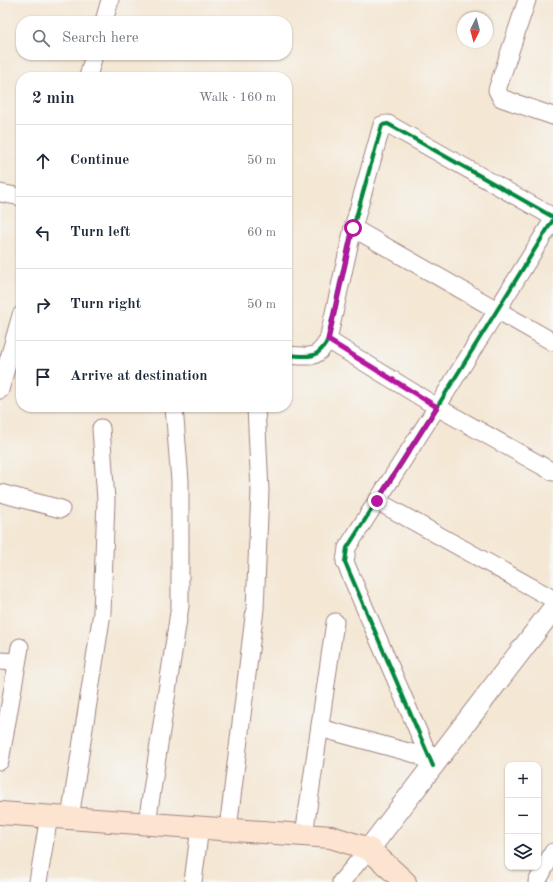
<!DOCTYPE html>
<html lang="en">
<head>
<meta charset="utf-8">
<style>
  :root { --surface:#fff; --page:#f6f6f7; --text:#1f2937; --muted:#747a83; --line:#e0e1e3 }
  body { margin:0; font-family:"Old Standard TT",serif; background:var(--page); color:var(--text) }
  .controls { position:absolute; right:12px; bottom:12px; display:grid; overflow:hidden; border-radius:8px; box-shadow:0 1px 3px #0004 }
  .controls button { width:36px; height:36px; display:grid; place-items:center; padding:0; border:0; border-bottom:1px solid var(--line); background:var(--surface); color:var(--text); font:20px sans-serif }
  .compass { position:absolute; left:457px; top:12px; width:36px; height:36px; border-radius:50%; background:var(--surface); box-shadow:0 1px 3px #0004; rotate:186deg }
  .stop { position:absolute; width:12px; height:12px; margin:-9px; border:3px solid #b5179e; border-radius:50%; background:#fff }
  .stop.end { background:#b5179e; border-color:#fff; box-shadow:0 1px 4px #0008 }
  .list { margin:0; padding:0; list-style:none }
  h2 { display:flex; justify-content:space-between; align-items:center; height:52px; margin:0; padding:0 16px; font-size:17px }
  h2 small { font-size:13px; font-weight:400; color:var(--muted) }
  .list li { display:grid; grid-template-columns:26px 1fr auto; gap:12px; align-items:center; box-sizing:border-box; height:72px; padding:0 16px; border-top:1px solid var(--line) }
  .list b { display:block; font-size:15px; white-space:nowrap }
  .list em { font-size:13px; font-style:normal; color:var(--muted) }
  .icon { flex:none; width:22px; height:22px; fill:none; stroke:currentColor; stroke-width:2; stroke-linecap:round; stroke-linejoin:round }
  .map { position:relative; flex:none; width:553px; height:882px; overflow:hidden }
  .search { position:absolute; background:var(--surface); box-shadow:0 1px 3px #0004; left:16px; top:16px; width:276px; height:44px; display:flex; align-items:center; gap:10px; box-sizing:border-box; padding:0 14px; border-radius:16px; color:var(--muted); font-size:15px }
  .panel { position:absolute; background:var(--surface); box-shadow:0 1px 3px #0004; left:16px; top:72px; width:276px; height:340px; border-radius:16px }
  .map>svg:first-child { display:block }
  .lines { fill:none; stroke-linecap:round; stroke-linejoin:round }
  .minor-casing { stroke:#9f8380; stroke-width:19 }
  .tertiary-casing { stroke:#9f8380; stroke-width:23 }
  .secondary-casing { stroke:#9f8380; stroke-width:24 }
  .minor { stroke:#fff; stroke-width:17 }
  .tertiary { stroke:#fff; stroke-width:21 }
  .secondary { stroke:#fde4d1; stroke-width:22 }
  .cycleway-casing { stroke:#f6f6f2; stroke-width:6 }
  .cycleway { stroke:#00873e; stroke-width:4 }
  .route { stroke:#b5179e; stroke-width:5 }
</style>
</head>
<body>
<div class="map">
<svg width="553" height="882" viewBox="0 0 553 882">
  <rect width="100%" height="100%" fill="#f6f6f2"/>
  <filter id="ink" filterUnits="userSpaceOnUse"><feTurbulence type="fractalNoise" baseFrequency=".025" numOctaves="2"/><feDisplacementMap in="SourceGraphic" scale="8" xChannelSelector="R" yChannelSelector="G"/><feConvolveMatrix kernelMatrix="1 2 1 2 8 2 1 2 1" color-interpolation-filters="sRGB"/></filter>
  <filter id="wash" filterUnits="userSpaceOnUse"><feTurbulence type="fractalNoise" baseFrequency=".012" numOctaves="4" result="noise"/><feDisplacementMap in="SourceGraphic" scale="16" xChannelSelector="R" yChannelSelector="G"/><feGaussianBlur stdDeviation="0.9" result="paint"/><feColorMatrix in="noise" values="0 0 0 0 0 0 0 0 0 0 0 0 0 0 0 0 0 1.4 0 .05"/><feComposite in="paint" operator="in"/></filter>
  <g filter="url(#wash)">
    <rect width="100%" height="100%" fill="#f4e7d4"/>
  </g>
  <g filter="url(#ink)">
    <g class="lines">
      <defs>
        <path id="minor" d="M 527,0 L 497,90 L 501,98 L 553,116
          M 104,21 L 110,0
          M 88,77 L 94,55
          M 0,193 L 21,197
          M 353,228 L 553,342
          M 328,340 L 437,407 L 553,472
          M 287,355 C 309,356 316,361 328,340 L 353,228 L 382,125 L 388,124 L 553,217
          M 0,390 L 21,315
          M 0,493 L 61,509
          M 377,501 L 553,599
          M 0,661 L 17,662
          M 320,728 L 419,755 L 433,766
          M 0,761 L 20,647
          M 433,766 L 345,562 L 347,548 L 437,407 L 553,220
          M 70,818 L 102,613 L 106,500 L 101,428
          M 147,823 L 180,606 L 180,481 L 174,407
          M 228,829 L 255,609 L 260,491 L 256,407
          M 304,835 L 335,622
          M 38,882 L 49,816
          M 193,882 L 200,827
          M 341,882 L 369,849
          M 537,882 L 553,852"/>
        <path id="tertiary" d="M 369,849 L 553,609"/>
        <path id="secondary" d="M 0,813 L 331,837 L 369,849 L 405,882"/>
      </defs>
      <use href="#minor" class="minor-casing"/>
      <use href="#tertiary" class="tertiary-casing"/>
      <use href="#secondary" class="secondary-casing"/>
      <use href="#minor" class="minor"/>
      <use href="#tertiary" class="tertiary"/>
      <use href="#secondary" class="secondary"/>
      <defs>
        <path id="cycleway" d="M 287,355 C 309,356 316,361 328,340 L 353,228 L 382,125 L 388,124 L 553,217
          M 433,766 L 345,562 L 347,548 L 437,407 L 553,220"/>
      </defs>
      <use href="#cycleway" class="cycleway-casing"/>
      <use href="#cycleway" class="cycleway"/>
    </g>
  </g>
  <g class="lines" filter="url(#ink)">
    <path class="route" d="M 353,228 L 328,340 L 437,407 L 377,501"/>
  </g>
</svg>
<div class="controls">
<button>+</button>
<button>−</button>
<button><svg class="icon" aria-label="layers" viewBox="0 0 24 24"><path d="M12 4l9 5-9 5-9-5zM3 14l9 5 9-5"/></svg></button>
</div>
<svg class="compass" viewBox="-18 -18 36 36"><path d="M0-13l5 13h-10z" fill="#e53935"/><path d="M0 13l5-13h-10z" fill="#747a83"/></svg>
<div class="stop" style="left:353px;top:228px"></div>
<div class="stop end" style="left:377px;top:501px"></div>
<div class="search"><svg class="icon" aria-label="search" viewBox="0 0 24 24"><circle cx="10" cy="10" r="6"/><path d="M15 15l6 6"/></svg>Search here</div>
<section class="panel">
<h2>2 min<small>Walk · 160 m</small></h2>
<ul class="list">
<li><svg class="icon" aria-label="ahead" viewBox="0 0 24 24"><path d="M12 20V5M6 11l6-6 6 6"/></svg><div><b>Continue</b></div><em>50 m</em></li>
<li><svg class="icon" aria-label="left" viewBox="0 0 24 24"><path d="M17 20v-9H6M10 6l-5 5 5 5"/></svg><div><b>Turn left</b></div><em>60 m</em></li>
<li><svg class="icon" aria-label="right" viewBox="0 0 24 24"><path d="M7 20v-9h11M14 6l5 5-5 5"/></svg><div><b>Turn right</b></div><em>50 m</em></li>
<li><svg class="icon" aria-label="arrive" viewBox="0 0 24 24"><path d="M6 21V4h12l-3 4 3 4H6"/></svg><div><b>Arrive at destination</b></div></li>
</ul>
</section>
</div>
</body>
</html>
